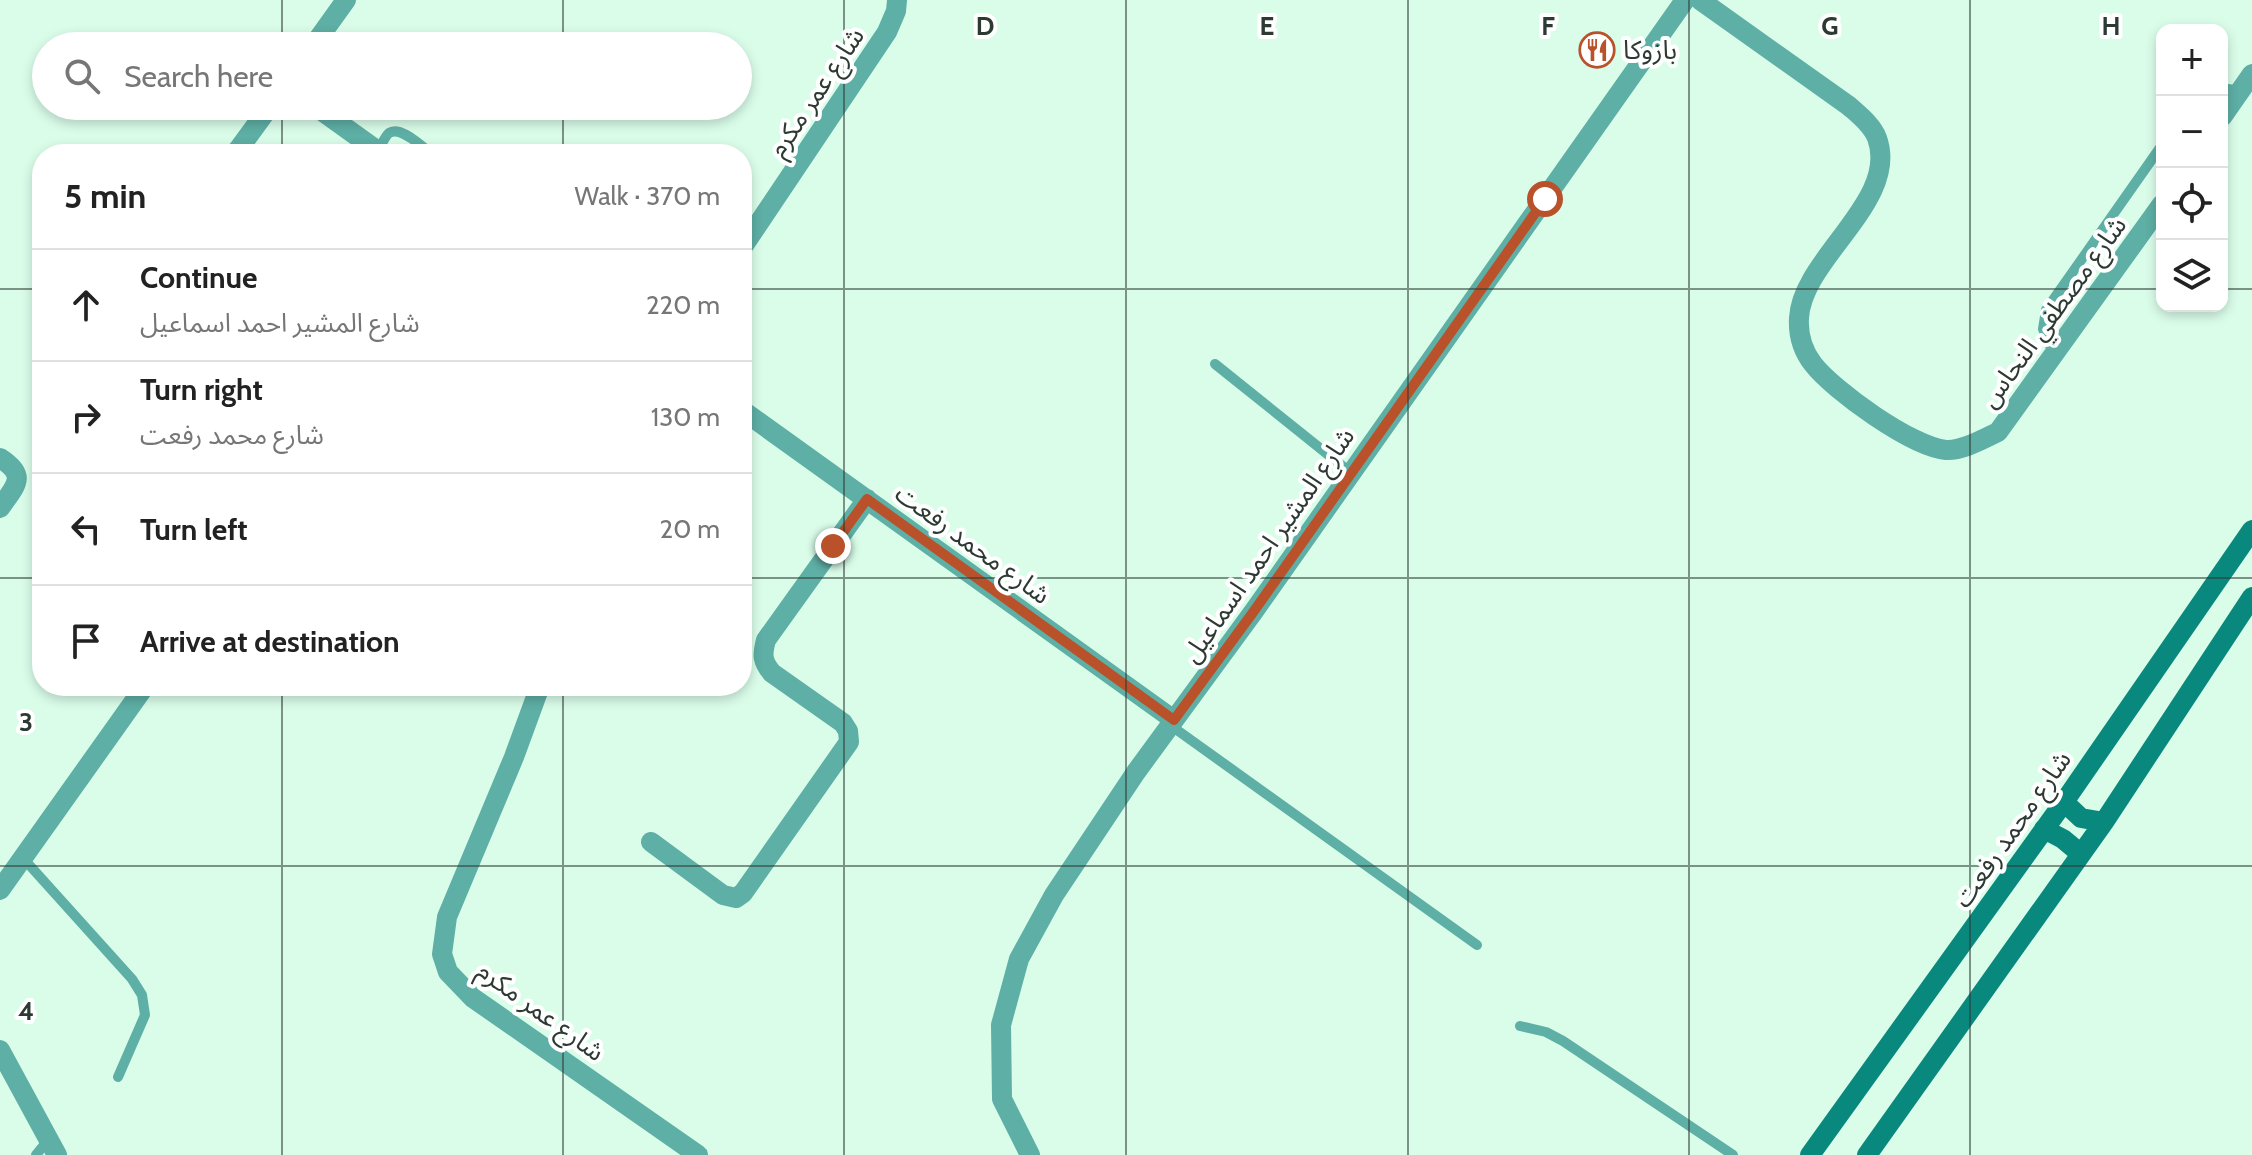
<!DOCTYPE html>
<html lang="en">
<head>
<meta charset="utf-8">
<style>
  :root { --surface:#fff; --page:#f6f6f6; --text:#222; --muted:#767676; --line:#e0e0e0 }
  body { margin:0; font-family:Cabin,"Noto Sans Arabic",sans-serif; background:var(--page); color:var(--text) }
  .controls { position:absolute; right:24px; top:24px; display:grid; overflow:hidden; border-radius:16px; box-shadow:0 4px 12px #0003 }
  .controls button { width:72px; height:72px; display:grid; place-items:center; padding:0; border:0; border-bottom:2px solid var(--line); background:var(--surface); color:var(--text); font:40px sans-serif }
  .stop { position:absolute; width:24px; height:24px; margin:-18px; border:6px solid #b9522b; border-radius:50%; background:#fff }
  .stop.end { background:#b9522b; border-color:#fff; box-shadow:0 2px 8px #0008 }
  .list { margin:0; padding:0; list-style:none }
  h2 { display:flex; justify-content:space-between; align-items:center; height:104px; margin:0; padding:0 32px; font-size:34px }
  h2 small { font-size:26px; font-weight:400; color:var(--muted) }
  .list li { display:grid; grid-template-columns:52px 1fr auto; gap:24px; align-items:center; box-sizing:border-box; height:112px; padding:0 32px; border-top:2px solid var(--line) }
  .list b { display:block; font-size:30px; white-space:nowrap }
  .list p { margin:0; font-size:26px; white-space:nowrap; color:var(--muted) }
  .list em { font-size:26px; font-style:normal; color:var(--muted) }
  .icon { flex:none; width:44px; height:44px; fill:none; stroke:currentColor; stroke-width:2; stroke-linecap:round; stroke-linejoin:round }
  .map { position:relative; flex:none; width:2252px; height:1155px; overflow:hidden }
  .search { position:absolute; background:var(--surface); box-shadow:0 4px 12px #0003; left:32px; top:32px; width:720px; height:88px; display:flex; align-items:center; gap:20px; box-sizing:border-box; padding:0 28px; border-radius:44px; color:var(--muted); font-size:30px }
  .panel { position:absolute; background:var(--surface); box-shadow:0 4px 12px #0003; left:32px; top:144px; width:720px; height:552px; border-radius:32px }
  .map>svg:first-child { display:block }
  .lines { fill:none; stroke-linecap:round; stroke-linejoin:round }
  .lane { stroke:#5eafa5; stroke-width:10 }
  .street { stroke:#5eafa5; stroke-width:20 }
  .secondary { stroke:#09887e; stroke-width:20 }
  .route { stroke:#b9522b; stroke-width:10 }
  .grid { fill:none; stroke:#2d3a33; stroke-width:2; stroke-opacity:0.55 }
  .labels { text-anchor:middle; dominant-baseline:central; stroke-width:8; stroke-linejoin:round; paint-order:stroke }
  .poi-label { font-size:26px; fill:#2d3a33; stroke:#fff; text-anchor:start }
  .street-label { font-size:26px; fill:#2d3a33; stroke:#fff }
  .grid-label { font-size:26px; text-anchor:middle; font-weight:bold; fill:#2d3a33; stroke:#fff; stroke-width:8; stroke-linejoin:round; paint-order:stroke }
</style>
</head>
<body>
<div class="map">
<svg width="2252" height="1155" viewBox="0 0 2252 1155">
  <rect width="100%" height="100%" fill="#dafdea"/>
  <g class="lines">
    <path class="lane" d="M 2222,88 L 2240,91
      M 378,151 C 381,146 385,136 389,133 C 401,125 423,148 432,154
      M 2054,355 L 2043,329 L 2046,310 L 2162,145
      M 1215,364 L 1351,473
      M 1170,725 L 1477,945
      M 23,858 L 132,979 L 142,995 L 145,1015 L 118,1077
      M 1520,1026 L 1546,1032 L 1563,1041 L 1733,1155
      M 36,1155 L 49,1139"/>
    <path class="street" d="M 1700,0 L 1849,106 C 1859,115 1872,125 1877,138 C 1900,201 1802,258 1799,318 C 1798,335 1803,351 1813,364 C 1834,391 1912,447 1946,450 C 1962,451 1983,439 1998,432 L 2162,204
      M 313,46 L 346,0
      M 315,106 L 382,154
      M 2222,117 L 2252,74
      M 235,154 L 270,106
      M 742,248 L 887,32 L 896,11 L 897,0
      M 742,410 L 1174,720
      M 0,458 C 28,476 16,485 0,508
      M 540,686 L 514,757 L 447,917 L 442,954 L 448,972 L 473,998 L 698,1155
      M 651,842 L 723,895 L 736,898 L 743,893 L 849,742 L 848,731 L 843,723 L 772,673 C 762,661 762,655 766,640 L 867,499
      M 0,890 L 145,686
      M 0,1050 L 57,1155
      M 1030,1155 L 1002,1099 L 1001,1025 L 1019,959 L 1054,895 L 1136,772 L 1254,611 L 1685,0"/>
    <path class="secondary" d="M 2064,802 L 2081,818 L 2104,822
      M 2044,829 L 2063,839 L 2081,854
      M 1810,1155 L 2064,802 L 2252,530
      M 1867,1155 L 2104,822 L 2252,597"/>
  </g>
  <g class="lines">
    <path class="route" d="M 833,546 L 867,499 L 1174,720 L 1254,611 L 1545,199"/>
  </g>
  <path class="grid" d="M 282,0 L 282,46M 563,0 L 563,46M 844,0 L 844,1155M 1126,0 L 1126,1155M 1408,0 L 1408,1155M 1689,0 L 1689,1155M 1970,0 L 1970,1155M 282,106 L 282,154M 563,106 L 563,154M 0,289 L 42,289M 742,289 L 2162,289M 2222,289 L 2252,289M 0,578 L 42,578M 742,578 L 2252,578M 282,686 L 282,1155M 563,686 L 563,1155M 0,866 L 2252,866"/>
  <defs>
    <symbol id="restaurant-ring" viewBox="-11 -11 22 22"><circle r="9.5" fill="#fff" stroke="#b9522b" stroke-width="1.5"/><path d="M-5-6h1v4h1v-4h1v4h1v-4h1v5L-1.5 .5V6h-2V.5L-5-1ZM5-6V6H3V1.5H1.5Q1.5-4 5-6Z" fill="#b9522b"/></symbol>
  </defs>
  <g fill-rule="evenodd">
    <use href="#restaurant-ring" x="1577" y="30" width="40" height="40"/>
  </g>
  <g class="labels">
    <g class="poi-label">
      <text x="1623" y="50">بازوكا</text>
    </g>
    <g class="street-label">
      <text transform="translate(816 92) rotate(-56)">شارع عمر مكرم</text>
      <text transform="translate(2053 312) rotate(-54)">شارع مصطفي النحاس</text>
      <text transform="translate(973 544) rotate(36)">شارع محمد رفعت</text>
      <text transform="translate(1268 545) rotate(-55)">شارع المشير احمد اسماعيل</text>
      <text transform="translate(2012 829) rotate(-55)">شارع محمد رفعت</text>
      <text transform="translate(541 1011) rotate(36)">شارع عمر مكرم</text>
    </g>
  </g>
  <g class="grid-label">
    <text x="985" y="35">D</text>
    <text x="1267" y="35">E</text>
    <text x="1548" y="35">F</text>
    <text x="1830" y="35">G</text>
    <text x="2111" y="35">H</text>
    <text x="26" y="731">3</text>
    <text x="26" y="1020">4</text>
  </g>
</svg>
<div class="controls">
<button>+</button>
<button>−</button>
<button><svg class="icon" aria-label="locate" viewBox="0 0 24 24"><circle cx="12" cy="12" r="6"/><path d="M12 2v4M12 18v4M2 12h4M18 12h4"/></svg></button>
<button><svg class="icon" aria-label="layers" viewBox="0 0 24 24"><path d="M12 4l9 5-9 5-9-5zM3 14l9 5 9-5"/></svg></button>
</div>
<div class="stop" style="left:1545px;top:199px"></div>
<div class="stop end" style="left:833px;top:546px"></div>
<div class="search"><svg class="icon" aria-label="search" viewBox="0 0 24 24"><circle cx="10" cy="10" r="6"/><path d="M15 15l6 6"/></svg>Search here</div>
<section class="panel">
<h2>5 min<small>Walk · 370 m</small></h2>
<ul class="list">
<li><svg class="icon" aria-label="ahead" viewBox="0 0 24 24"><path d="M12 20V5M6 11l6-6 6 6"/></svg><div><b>Continue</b><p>شارع المشير احمد اسماعيل</p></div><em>220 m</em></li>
<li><svg class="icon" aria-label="right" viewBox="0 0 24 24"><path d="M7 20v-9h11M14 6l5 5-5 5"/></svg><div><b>Turn right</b><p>شارع محمد رفعت</p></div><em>130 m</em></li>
<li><svg class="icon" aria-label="left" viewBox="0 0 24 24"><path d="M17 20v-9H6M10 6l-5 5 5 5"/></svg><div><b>Turn left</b></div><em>20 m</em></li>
<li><svg class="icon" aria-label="arrive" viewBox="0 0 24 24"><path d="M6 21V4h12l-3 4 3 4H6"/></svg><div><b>Arrive at destination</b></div></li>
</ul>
</section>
</div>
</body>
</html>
